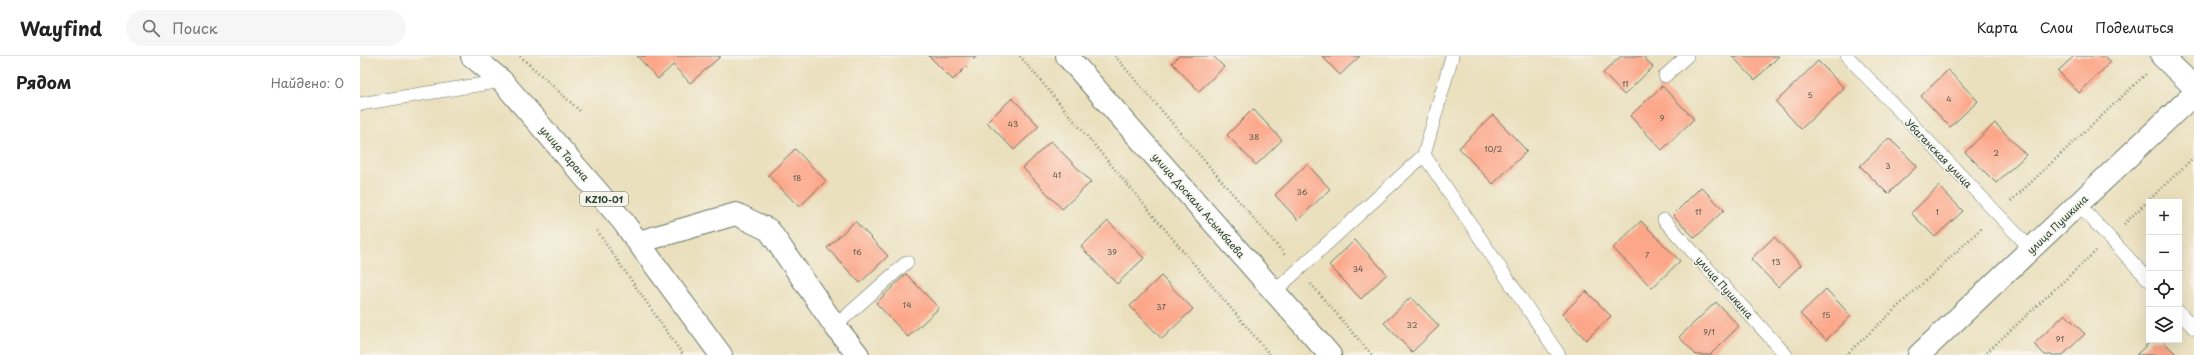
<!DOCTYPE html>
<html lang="ru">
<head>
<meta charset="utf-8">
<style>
  :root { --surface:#fff; --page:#f6f6f6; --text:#222; --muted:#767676; --line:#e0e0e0 }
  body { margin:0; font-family:"Playpen Sans",sans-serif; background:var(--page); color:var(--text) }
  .controls { position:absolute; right:12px; bottom:12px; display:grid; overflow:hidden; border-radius:0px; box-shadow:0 4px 16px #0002 }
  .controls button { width:36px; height:36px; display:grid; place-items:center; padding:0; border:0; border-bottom:1px solid var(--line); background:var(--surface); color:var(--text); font:20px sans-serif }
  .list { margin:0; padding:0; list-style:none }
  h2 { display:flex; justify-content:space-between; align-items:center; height:52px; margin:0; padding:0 16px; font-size:17px }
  h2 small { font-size:13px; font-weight:400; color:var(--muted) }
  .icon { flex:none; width:22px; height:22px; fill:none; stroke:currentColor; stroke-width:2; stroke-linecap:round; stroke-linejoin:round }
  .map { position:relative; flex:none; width:1834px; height:299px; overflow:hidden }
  header { display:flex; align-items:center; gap:24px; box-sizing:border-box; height:56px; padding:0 20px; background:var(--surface); border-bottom:1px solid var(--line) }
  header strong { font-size:19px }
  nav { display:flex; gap:22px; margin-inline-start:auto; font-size:14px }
  .search { width:280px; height:36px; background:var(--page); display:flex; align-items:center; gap:10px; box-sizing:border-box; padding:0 14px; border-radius:22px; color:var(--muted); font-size:15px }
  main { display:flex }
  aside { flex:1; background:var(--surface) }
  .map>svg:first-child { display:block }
  .building { fill:#fca78a }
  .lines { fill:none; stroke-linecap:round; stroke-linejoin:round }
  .lane-casing { stroke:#667664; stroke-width:14 }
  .street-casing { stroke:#667664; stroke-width:24 }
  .secondary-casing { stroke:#667664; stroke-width:24 }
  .primary-casing { stroke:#667664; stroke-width:24 }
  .path { stroke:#667664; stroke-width:2.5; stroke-dasharray:1 3; stroke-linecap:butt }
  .lane { stroke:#fff; stroke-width:13 }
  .street { stroke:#fff; stroke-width:22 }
  .secondary { stroke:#fff; stroke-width:22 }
  .primary { stroke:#fff; stroke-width:22 }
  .labels { text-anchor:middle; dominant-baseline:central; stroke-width:3; stroke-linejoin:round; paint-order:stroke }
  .number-label { font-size:8px; fill:#56584a }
  .shield { fill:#f7f3e8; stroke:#60746a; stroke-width:1 }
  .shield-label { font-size:9px; font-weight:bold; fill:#1f3d34 }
  .street-label { font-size:10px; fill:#1f3d34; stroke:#f7f3e8 }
</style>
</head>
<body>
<header>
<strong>Wayfind</strong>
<div class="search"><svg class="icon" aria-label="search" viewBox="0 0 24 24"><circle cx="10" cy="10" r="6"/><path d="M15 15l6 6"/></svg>Поиск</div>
<nav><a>Карта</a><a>Слои</a><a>Поделиться</a></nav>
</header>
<main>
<aside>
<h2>Рядом<small>Найдено: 0</small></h2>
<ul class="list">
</ul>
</aside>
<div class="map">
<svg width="1834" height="299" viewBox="0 0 1834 299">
  <rect width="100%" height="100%" fill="#f7f3e8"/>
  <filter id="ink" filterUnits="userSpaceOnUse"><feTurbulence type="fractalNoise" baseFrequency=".025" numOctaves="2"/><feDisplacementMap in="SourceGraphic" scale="8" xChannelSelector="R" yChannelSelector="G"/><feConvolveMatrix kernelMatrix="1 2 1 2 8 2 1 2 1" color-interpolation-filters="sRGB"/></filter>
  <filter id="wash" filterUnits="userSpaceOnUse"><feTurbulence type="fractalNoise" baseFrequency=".012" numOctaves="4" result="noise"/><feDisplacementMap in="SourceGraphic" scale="16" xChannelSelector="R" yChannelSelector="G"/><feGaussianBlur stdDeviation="0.9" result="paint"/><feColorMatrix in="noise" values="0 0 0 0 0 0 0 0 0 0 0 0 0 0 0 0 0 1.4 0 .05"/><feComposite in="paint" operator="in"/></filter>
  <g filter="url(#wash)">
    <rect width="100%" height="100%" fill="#eae0be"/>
    <g id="blocks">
      <path class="building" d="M 277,0 L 361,0 L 330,27 L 313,9 L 298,23 Z
        M 569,0 L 617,0 L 593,24 Z
        M 819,0 L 853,0 L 864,11 L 839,35 L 812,7 Z
        M 962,0 L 1000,0 L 980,19 Z
        M 1261,0 L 1283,0 L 1293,11 L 1264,39 L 1243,17 Z
        M 1372,0 L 1419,0 L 1395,24 Z
        M 1714,0 L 1745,0 L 1751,6 L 1719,37 L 1698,15 Z
        M 1458,5 L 1484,32 L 1441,73 L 1416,46 Z
        M 1588,14 L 1618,45 L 1590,71 L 1561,40 Z
        M 1302,30 L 1334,63 L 1302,94 L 1270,60 Z
        M 652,42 L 679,70 L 654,94 L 627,66 Z
        M 893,53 L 922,84 L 896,109 L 867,79 Z
        M 1133,59 L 1167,95 L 1133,128 L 1099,92 Z
        M 1635,67 L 1666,99 L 1636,127 L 1605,96 Z
        M 1529,82 L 1557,110 L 1528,138 L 1500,110 Z
        M 691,85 L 731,126 L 702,153 L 663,112 Z
        M 435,93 L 466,125 L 439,151 L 408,119 Z
        M 947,108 L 970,133 L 938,164 L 915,139 Z
        M 1579,130 L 1603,155 L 1575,181 L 1551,157 Z
        M 1341,131 L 1364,154 L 1335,182 L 1313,159 Z
        M 495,165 L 528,200 L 500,227 L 467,192 Z
        M 748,165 L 784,202 L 757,228 L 721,191 Z
        M 1281,165 L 1320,205 L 1292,232 L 1253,192 Z
        M 1414,181 L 1441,209 L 1418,231 L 1391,203 Z
        M 995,184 L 1027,218 L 1001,243 L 969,209 Z
        M 546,218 L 579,252 L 548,281 L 516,247 Z
        M 801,220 L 833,253 L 802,283 L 770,250 Z
        M 1466,233 L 1491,260 L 1466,284 L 1440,258 Z
        M 1226,235 L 1251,260 L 1226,284 L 1202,258 Z
        M 1051,241 L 1079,270 L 1052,296 L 1024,267 Z
        M 1356,246 L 1379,270 L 1350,299 L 1336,299 L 1319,281 Z
        M 1705,258 L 1725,278 L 1703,299 L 1685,299 L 1674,288 Z
        M 1792,284 L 1802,284 L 1817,299 L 1776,299 Z"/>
    </g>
  </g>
  <g filter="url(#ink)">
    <use href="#blocks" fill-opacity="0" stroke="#667664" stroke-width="1"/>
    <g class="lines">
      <defs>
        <path id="lane" d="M 1092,0 L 1064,99 L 1199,299
          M 1487,0 L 1671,193
          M 1305,20 L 1327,0
          M 0,48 L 142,25
          M 1718,148 L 1789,224
          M 1304,164 L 1426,299
          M 914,236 L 1064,99
          M 1819,256 L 1834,272
          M 475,270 L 547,206"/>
        <path id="street" d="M 1802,0 L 1834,31
          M 279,186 L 376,158 L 409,174 L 475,270 L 498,299"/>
        <path id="secondary" d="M 707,0 L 970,299
          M 1559,299 L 1834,38"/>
        <path id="primary" d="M 112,0 L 142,25 L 261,163 L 361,299"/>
      </defs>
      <use href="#lane" class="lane-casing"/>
      <use href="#street" class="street-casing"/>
      <use href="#secondary" class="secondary-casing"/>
      <use href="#primary" class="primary-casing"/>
      <path class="path" d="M 160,0 L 220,55
        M 660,0 L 910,299
        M 755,0 L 925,199
        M 1651,145 L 1786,18
        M 1764,168 L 1834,101
        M 237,175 L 323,299
        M 951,228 L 1012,299
        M 1486,299 L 1623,171
        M 1624,299 L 1736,195"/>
      <use href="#lane" class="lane"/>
      <use href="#street" class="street"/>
      <use href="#secondary" class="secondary"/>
      <use href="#primary" class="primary"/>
    </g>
  </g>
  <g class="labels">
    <g class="number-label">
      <text x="1265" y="28">11</text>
      <text x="1450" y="39">5</text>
      <text x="1589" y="43">4</text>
      <text x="1302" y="62">9</text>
      <text x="653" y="68">43</text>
      <text x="894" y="81">38</text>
      <text x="1133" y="93">10/2</text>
      <text x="1636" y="97">2</text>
      <text x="1528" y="110">3</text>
      <text x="697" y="119">41</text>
      <text x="437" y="122">18</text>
      <text x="942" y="136">36</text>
      <text x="1338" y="156">11</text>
      <text x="1577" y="156">1</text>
      <text x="497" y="196">16</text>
      <text x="752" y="196">39</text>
      <text x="1287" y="199">7</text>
      <text x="1416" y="206">13</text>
      <text x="998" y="213">34</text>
      <text x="547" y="249">14</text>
      <text x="801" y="251">37</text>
      <text x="1466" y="259">15</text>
      <text x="1052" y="269">32</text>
      <text x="1349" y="276">9/1</text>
      <text x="1700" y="283">91</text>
    </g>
    <rect class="shield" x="220" y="136" width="48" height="14" rx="3"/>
    <g class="shield-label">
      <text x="244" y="143">KZ10-01</text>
    </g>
    <g class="street-label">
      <text transform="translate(205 97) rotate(49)">улица Тарана</text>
      <text transform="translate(1579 97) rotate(46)">Убаганская улица</text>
      <text transform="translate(839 149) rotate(49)">улица Доскали Асымбаева</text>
      <text transform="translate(1697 168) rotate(-44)">улица Пушкина</text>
      <text transform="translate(1365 231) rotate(48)">улица Пушкина</text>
    </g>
  </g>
</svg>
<div class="controls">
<button>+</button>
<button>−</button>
<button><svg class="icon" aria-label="locate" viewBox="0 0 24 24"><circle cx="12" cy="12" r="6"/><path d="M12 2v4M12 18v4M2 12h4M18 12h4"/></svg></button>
<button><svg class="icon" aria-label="layers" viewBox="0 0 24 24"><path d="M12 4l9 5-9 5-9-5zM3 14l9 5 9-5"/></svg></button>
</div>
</div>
</main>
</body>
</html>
